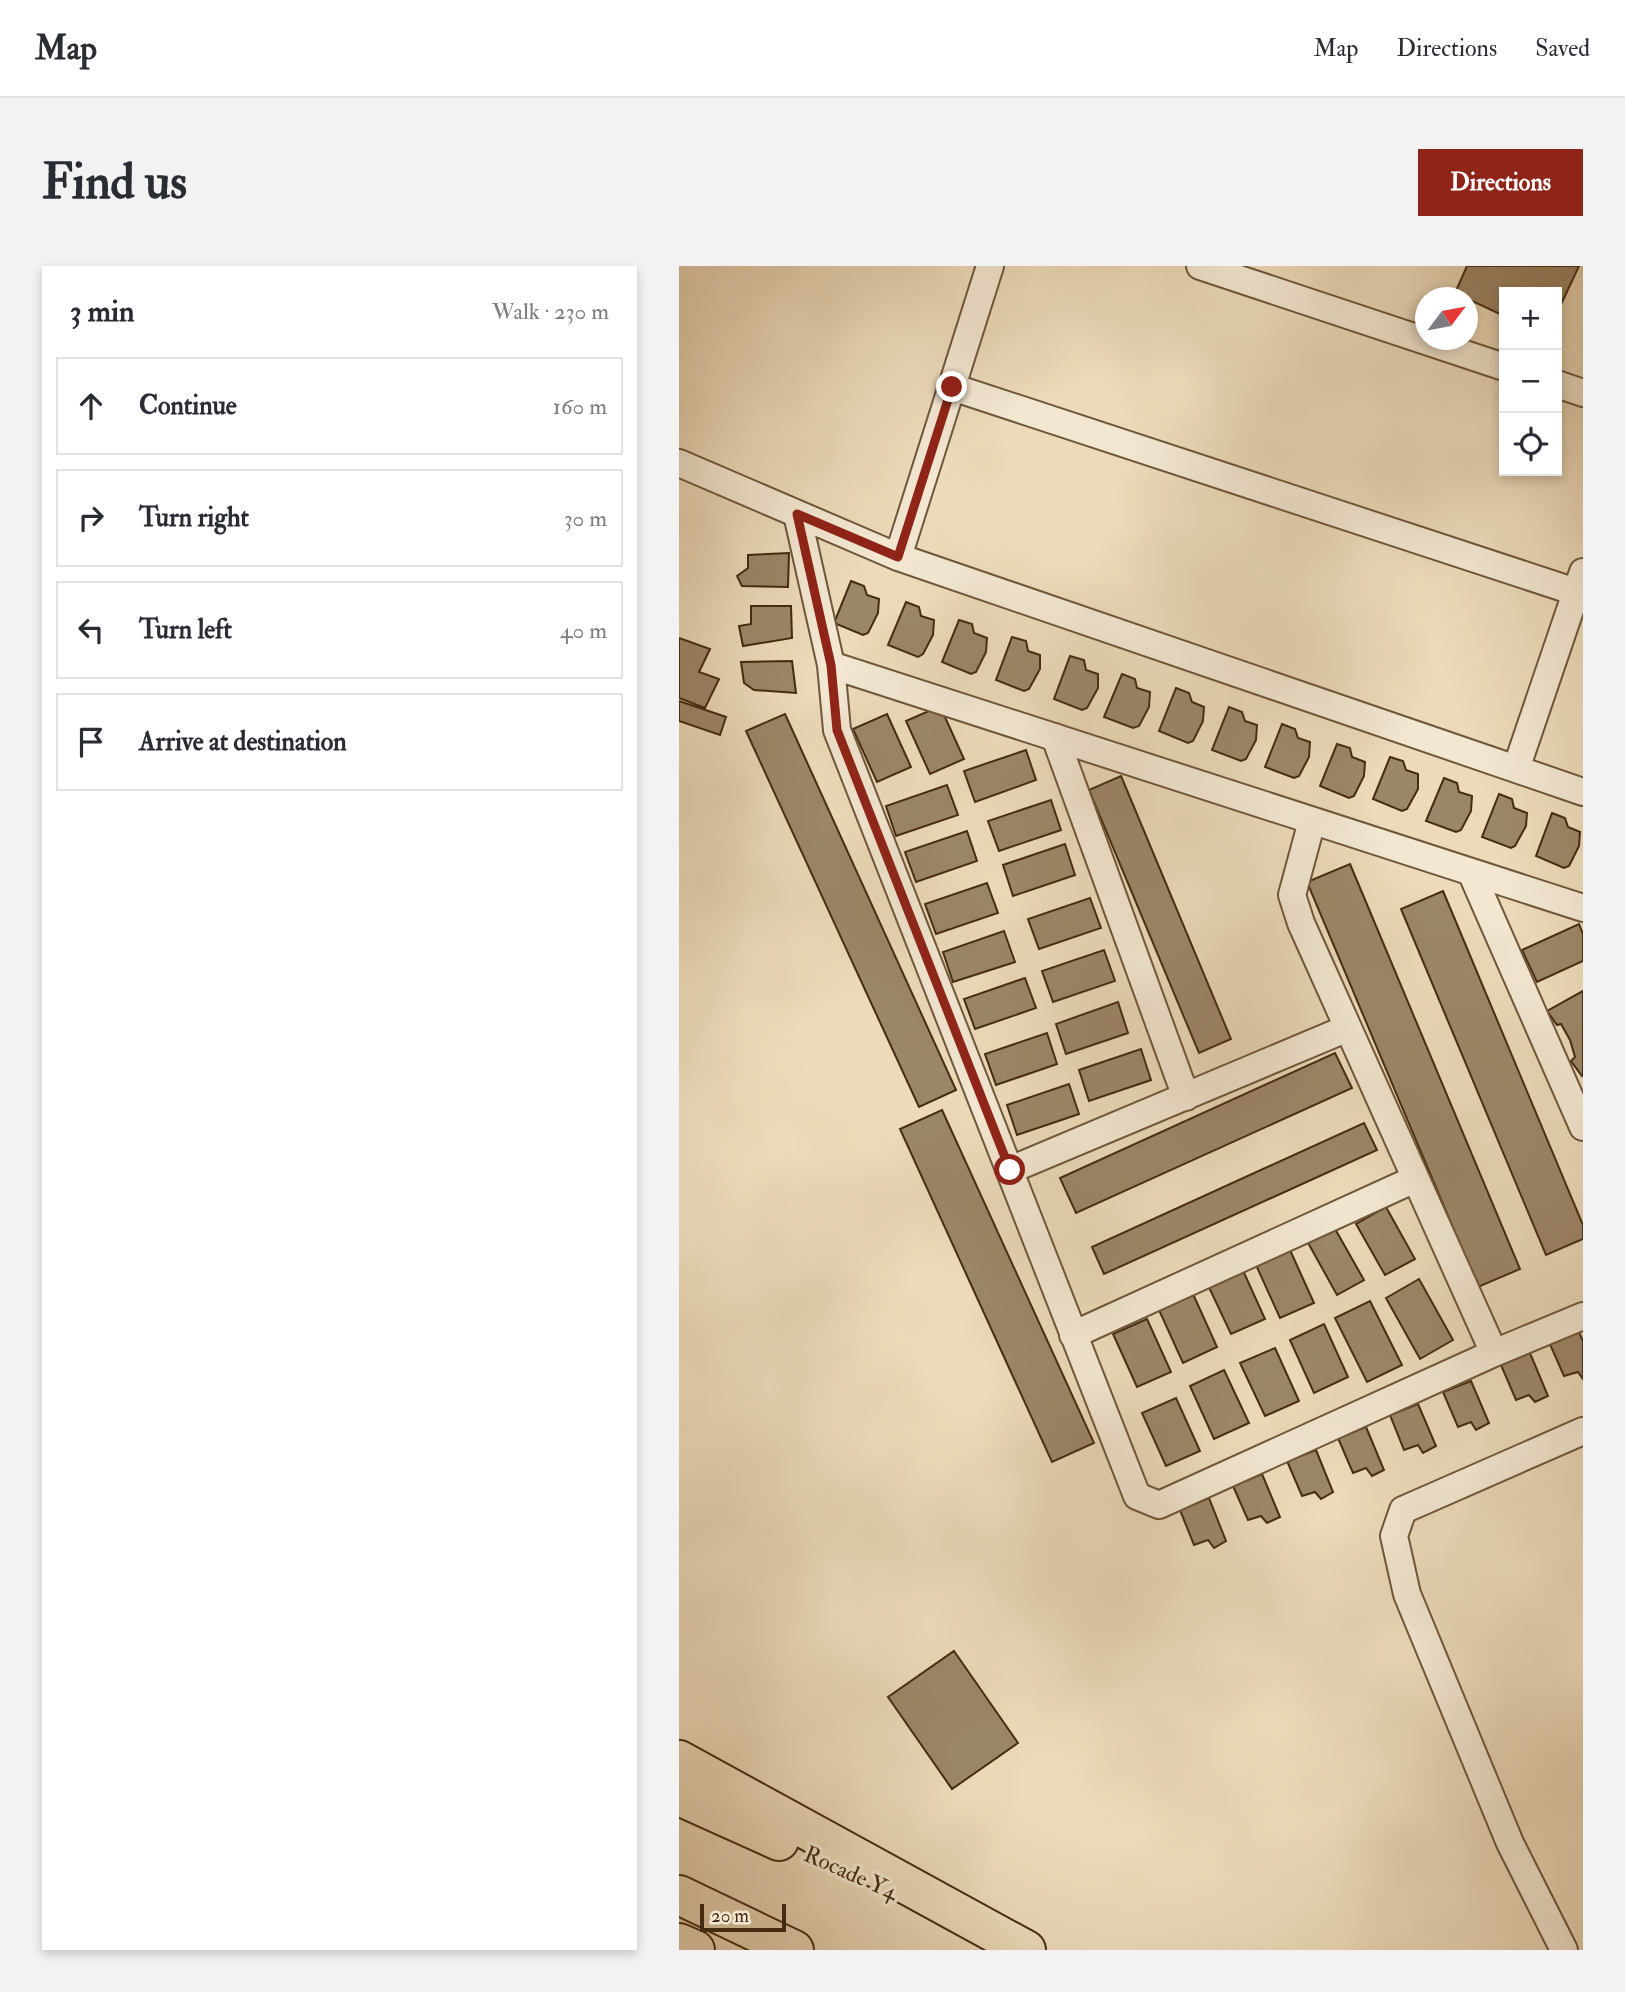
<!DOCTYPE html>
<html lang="en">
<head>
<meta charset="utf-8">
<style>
  :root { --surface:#fff; --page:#f2f2f3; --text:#2b2b33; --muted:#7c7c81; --line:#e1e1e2; --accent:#8f2418 }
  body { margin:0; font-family:"IM FELL Double Pica",serif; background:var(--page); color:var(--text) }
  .controls { position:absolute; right:21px; top:21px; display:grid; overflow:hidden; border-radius:0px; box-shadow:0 4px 10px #0003 }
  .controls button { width:63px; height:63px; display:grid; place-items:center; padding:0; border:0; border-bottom:2px solid var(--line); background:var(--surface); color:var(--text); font:35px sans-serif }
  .compass { position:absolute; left:736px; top:21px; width:63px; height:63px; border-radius:50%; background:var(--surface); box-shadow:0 4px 10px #0003; rotate:58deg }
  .scale { position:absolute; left:21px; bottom:18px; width:86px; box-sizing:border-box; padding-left:7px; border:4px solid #452b11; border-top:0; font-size:19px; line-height:24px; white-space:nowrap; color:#452b11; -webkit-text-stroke:5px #f3e7d2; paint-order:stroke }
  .stop { position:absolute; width:21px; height:21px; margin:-16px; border:5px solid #8f2418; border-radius:50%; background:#fff }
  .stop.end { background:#8f2418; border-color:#fff; box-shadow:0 2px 7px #0008 }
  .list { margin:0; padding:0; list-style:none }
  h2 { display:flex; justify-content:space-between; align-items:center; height:91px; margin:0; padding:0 28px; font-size:30px }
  h2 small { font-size:23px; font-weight:400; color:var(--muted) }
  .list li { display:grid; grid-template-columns:46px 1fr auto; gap:21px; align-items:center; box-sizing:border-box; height:98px; margin:0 14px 14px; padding:0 14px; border:2px solid var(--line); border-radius:0px }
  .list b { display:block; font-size:26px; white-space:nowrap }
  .list em { font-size:23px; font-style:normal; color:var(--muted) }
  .icon { flex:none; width:38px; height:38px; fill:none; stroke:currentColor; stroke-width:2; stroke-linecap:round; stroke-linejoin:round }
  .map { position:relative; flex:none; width:904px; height:1684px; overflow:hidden; border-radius:0px }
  header { display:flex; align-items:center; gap:42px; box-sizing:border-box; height:98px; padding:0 35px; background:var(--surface); border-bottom:2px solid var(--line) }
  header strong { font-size:33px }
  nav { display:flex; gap:38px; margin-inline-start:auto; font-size:24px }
  .intro { display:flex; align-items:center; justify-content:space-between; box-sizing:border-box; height:168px; padding:0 42px }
  h1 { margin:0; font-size:49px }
  .button { padding:18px 32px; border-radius:0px; background:var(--accent); color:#fff; font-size:24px; font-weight:700 }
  main { display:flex; gap:42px; padding:0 42px }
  aside { flex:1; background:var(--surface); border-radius:0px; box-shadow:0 4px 10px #0003 }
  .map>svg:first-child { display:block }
  .building { fill:#9c8669; stroke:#452b11; stroke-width:2 }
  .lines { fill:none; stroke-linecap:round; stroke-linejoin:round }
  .street-casing { stroke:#6f573b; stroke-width:30 }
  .highway-casing { stroke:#452b11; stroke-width:42 }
  .street { stroke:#f3e7d2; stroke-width:26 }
  .highway { stroke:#ecdaba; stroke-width:38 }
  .route { stroke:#8f2418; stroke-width:9 }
  .labels { text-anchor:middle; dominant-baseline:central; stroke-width:7; stroke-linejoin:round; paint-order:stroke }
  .street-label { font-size:23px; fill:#452b11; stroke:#f3e7d2 }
</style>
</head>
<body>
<header>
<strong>Map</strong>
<nav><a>Map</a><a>Directions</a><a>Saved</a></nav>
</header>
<div class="intro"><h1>Find us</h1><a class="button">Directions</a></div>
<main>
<aside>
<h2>3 min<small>Walk · 230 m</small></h2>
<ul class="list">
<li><svg class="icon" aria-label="ahead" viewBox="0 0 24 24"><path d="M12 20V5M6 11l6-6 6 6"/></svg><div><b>Continue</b></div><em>160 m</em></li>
<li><svg class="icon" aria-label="right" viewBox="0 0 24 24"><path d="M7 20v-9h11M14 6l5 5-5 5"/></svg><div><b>Turn right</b></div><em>30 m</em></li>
<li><svg class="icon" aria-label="left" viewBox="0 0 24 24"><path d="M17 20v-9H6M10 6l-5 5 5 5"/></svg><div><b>Turn left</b></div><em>40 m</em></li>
<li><svg class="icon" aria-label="arrive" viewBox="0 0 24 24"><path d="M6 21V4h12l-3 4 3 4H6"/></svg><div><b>Arrive at destination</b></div></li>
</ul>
</aside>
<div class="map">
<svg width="904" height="1684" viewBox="0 0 904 1684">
  <rect width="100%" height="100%" fill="#ecdaba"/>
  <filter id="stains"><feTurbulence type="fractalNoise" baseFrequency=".00286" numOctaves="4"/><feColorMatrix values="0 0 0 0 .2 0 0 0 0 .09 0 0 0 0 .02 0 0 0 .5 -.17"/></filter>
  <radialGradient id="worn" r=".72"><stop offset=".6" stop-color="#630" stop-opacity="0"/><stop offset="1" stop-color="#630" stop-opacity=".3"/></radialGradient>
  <path class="building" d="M 788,0 L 900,0 L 878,47 L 878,26 L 825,26 L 825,50 L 776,27 Z
    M 110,287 L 109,321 L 63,320 L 58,310 L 69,302 L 69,289 Z
    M 172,315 L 185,320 L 188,329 L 200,333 L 199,347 L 189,367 L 184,369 L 155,357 Z
    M 227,336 L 240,341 L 242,350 L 255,354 L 254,369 L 244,388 L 239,391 L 209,379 Z
    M 72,340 L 112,340 L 113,372 L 64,380 L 60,360 L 72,358 Z
    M 280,354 L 293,358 L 295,367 L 308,372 L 307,386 L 297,406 L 292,408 L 263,396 Z
    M 333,371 L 347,375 L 349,385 L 361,389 L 361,403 L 350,423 L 345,425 L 317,414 Z
    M 0,372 L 31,383 L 20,406 L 40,413 L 26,442 L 0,432 Z
    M 391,390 L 405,394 L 407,404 L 419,408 L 419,422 L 408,442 L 403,444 L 375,433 Z
    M 113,395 L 117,427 L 75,424 L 65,417 L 62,396 Z
    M 443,408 L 456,413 L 458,422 L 471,426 L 470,441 L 460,460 L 454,462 L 425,451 Z
    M 497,422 L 510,427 L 513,436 L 525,441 L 524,455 L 514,475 L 509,477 L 480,465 Z
    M 0,435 L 47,451 L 41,469 L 0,455 Z
    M 261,440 L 285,493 L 251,508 L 227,455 Z
    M 550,441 L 563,446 L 566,455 L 578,459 L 577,474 L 567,493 L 562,495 L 533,484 Z
    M 106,448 L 277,824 L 240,841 L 67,465 Z
    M 208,448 L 232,501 L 198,516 L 174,463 Z
    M 603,458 L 616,463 L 619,472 L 631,476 L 630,491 L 620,510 L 615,512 L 586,501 Z
    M 658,478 L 671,482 L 673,491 L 686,496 L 685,510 L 675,530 L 670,532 L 641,520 Z
    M 347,484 L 357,514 L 296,536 L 285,505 Z
    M 711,491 L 724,495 L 727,504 L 739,508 L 739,523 L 728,543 L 723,545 L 694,533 Z
    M 442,510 L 552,773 L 520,787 L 410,524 Z
    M 765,512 L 778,517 L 780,526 L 793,530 L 792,545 L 782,564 L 777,566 L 747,555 Z
    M 268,519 L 279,549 L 217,570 L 207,540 Z
    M 820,528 L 833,533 L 835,542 L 848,547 L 847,560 L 836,580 L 832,582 L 803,571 Z
    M 372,534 L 382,564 L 320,585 L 309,555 Z
    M 873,547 L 886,552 L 889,561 L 901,566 L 900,580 L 890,600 L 885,602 L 857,590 Z
    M 288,565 L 298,595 L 237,616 L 226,586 Z
    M 386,578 L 396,609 L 334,630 L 324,599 Z
    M 671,598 L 841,1003 L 799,1021 L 628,616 Z
    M 308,617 L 319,647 L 257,668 L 246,638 Z
    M 764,625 L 904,959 L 904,973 L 867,989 L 722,643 Z
    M 411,632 L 422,662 L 360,683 L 349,653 Z
    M 900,658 L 904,668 L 904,695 L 858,716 L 843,684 Z
    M 325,665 L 336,696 L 274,716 L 264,686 Z
    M 425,684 L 436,715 L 374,736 L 363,705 Z
    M 346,712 L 357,742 L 296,763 L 285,733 Z
    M 904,725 L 904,809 L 903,810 L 892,795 L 896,791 L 891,774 L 882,758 L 878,759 L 868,745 Z
    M 439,736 L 449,767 L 387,788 L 377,758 Z
    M 368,767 L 378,798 L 317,819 L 306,788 Z
    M 462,783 L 472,814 L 410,835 L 400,804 Z
    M 656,787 L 673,822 L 397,947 L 381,912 Z
    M 390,818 L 400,848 L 338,869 L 328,839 Z
    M 263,844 L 415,1177 L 373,1196 L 221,863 Z
    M 685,857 L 698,884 L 425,1008 L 413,981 Z
    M 707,941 L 736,993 L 706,1009 L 677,958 Z
    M 655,961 L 685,1014 L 658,1029 L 628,975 Z
    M 611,984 L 635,1037 L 601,1052 L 577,999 Z
    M 562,1000 L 586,1053 L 552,1068 L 527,1015 Z
    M 740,1013 L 774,1074 L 741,1093 L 707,1032 Z
    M 514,1028 L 538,1081 L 504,1097 L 480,1044 Z
    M 691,1035 L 723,1099 L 688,1116 L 656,1052 Z
    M 468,1053 L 492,1106 L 458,1121 L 434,1068 Z
    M 645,1058 L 669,1111 L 635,1127 L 611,1074 Z
    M 899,1064 L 904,1075 L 904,1113 L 899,1106 L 885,1110 L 870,1076 Z
    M 596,1082 L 620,1135 L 586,1150 L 561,1097 Z
    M 851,1087 L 869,1130 L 856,1136 L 850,1129 L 837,1134 L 822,1099 Z
    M 545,1104 L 570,1157 L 535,1173 L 511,1120 Z
    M 792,1115 L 810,1157 L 797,1164 L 792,1156 L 779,1161 L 764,1126 Z
    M 497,1132 L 521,1185 L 487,1200 L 463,1147 Z
    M 739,1138 L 757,1180 L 744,1187 L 739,1179 L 725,1184 L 711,1149 Z
    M 687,1161 L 705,1204 L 693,1210 L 687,1202 L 674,1207 L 659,1172 Z
    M 637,1184 L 654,1226 L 642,1233 L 636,1226 L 623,1230 L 608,1195 Z
    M 583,1208 L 601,1251 L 588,1257 L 582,1250 L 569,1254 L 554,1220 Z
    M 530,1232 L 547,1275 L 535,1282 L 529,1274 L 515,1279 L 501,1244 Z
    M 275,1385 L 339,1477 L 273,1523 L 209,1431 Z"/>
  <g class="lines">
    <defs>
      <path id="street" d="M 521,0 L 825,101
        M 878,118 L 904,127
        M 273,121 L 897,326
        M 0,197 L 219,291 L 904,526
        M 118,248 L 152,399 L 158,464 L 458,1230 L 480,1239 L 815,1087 L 904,1050
        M 219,291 L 311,0
        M 152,399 L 904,642
        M 376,471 L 507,831
        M 837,503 L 904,306
        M 633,555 L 613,629 L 622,657 L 815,1087
        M 792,606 L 904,861
        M 331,904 L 669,762
        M 394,1069 L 736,913
        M 885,1684 L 831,1577 L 728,1328 L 715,1270 L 724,1244 L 904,1165"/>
      <path id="highway" d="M 0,1494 L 347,1684
        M 0,1530 L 100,1575
        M 0,1629 L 115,1684
        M 0,1677 L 16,1684"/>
    </defs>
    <use href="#street" class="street-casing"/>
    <use href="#highway" class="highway-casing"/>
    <use href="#street" class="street"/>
    <use href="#highway" class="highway"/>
  </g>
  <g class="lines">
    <path class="route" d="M 273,121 L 219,291 L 118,248 L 152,399 L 158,464 L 331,904"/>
  </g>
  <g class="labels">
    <g class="street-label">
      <text transform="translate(172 1607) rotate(24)">Rocade Y4</text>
    </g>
  </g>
  <rect width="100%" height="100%" filter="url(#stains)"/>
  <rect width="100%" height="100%" fill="url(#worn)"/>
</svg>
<div class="controls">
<button>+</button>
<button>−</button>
<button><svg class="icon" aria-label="locate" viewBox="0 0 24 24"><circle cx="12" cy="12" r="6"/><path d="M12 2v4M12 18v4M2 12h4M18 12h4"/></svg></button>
</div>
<svg class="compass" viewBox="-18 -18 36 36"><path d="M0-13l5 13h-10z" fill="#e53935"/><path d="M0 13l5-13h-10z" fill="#7c7c81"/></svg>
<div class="scale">20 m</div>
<div class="stop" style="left:331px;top:904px"></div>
<div class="stop end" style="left:273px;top:121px"></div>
</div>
</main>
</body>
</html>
